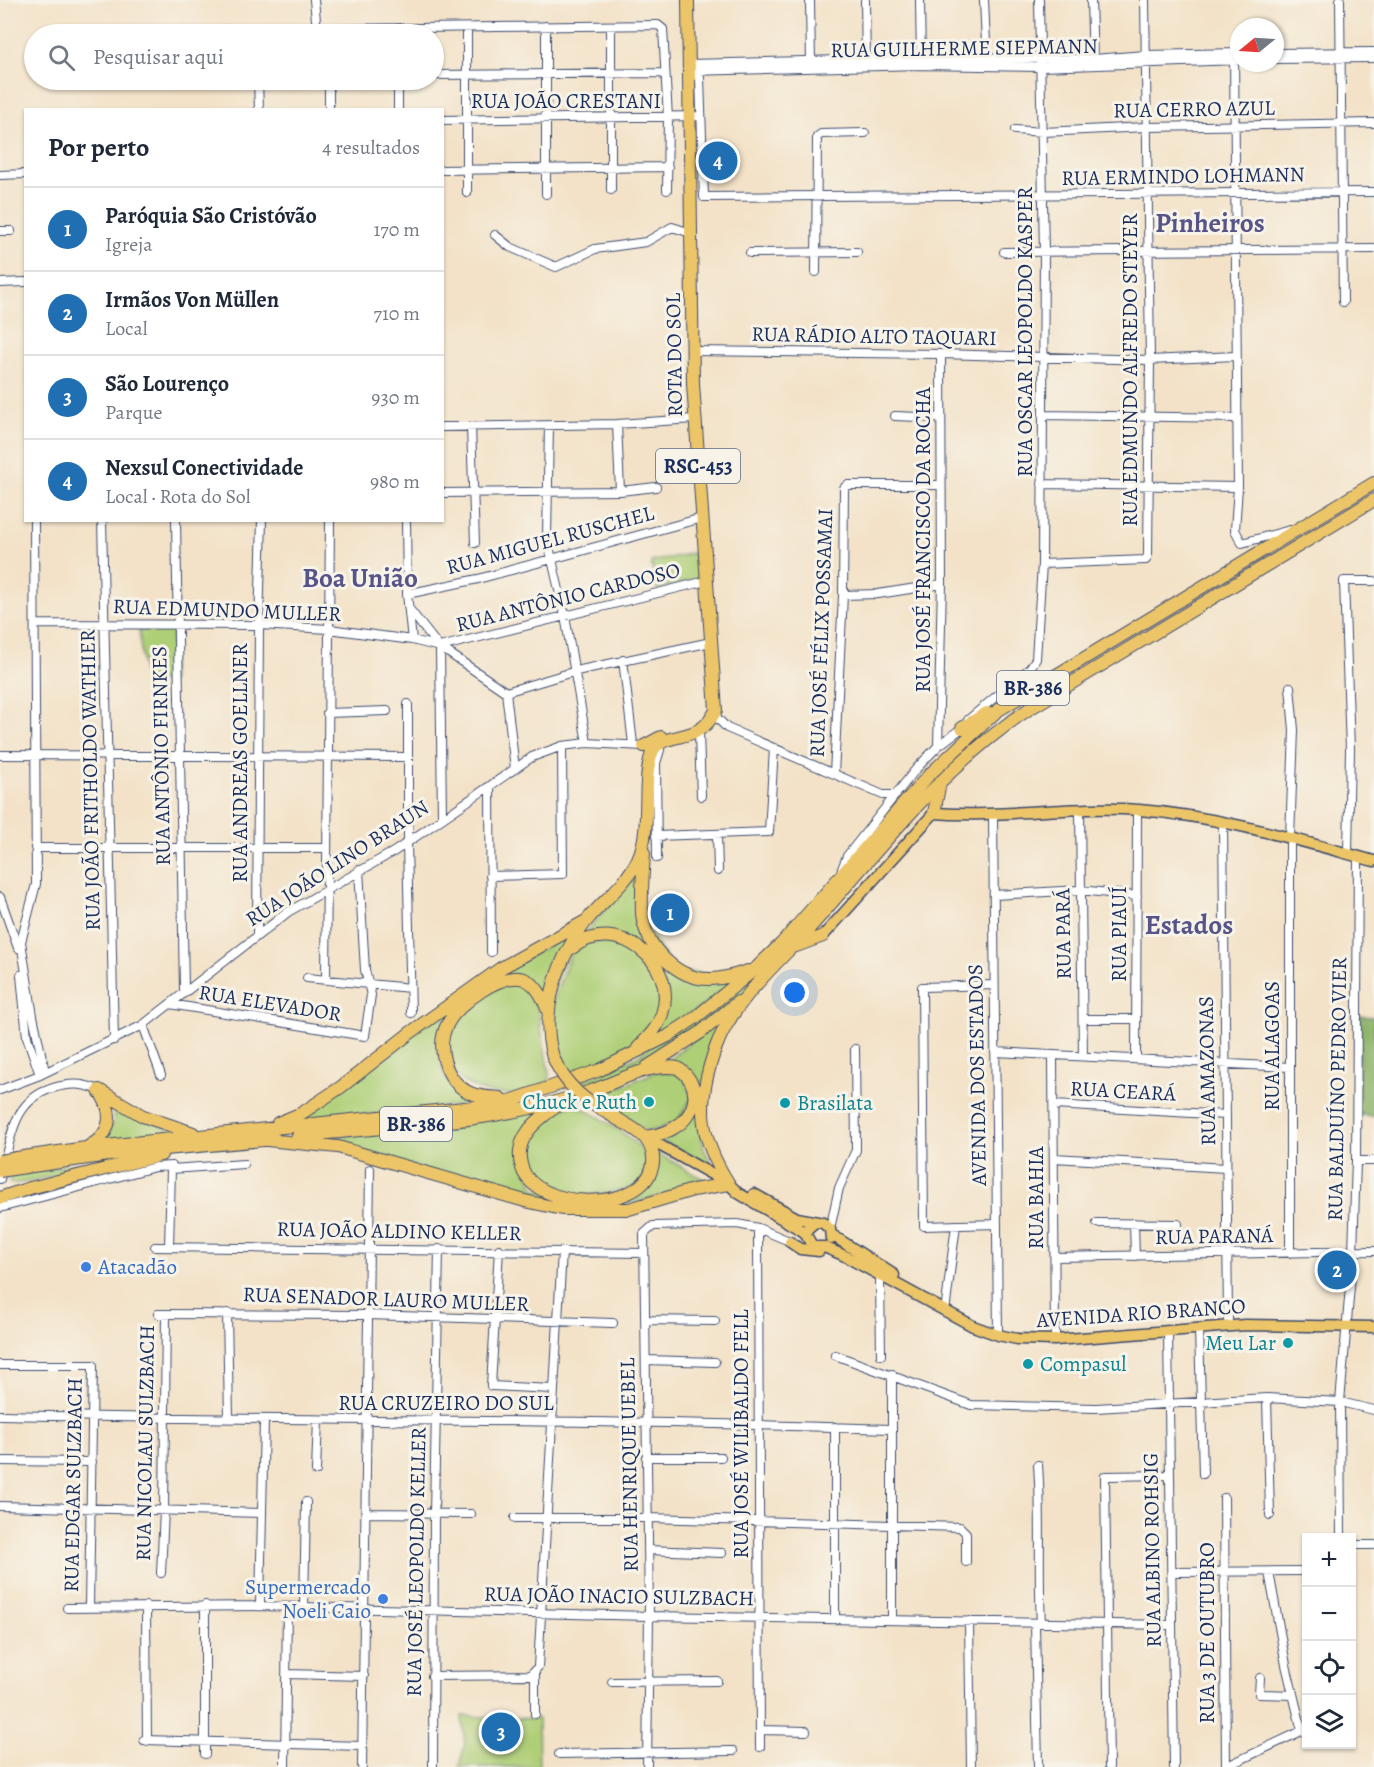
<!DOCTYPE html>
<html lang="pt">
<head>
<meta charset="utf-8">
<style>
  :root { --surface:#fff; --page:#f6f6f7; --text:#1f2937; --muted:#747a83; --line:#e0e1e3; --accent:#1f6fb2 }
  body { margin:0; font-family:Alegreya,serif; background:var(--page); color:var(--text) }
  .controls { position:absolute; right:18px; bottom:18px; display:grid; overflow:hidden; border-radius:0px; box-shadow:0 2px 4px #0004 }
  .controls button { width:54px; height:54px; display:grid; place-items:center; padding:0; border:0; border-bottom:2px solid var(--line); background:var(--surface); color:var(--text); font:30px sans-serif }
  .compass { position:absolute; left:1230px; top:18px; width:54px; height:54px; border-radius:50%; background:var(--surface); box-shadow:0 2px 4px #0004; rotate:252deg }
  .you { position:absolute; left:795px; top:993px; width:21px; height:21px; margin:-15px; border:4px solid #fff; border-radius:50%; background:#1a73e8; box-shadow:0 0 0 9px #1a73e833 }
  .badge { display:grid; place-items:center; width:39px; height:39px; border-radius:50%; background:var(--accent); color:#fff; font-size:20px; font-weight:700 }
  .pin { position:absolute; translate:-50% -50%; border:3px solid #fff; box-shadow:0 2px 6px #0006 }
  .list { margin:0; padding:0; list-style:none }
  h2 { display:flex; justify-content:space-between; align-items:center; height:78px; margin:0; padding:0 24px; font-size:26px }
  h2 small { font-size:20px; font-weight:400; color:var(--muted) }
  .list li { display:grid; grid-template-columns:39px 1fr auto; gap:18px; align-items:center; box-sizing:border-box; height:84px; padding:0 24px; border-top:2px solid var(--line) }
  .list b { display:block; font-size:22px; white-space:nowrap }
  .list p { margin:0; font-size:20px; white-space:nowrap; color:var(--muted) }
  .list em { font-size:20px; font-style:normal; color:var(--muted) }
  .icon { flex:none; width:33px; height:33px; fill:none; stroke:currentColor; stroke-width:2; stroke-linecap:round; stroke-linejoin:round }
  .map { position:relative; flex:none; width:1374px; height:1767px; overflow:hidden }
  .search { position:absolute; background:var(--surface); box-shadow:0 2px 4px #0004; left:24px; top:24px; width:420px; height:66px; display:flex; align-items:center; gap:15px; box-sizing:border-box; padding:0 21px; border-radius:33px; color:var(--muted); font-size:22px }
  .panel { position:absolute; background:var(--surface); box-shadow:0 2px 4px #0004; left:24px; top:108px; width:420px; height:414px; border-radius:0px }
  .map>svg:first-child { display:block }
  .green { fill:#afcf77; stroke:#657f6a; stroke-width:1.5 }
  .forest { fill:#8bb268; stroke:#537063; stroke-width:1.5 }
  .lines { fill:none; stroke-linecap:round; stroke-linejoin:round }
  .minor-casing { stroke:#3b4a6e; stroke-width:10 }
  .major-casing { stroke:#3b4a6e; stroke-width:13 }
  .highway-casing { stroke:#3b4a6e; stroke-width:14 }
  .minor { stroke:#fff; stroke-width:8 }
  .major { stroke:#edc569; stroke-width:10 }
  .highway { stroke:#edc569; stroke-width:12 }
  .highway-bridge-casing { stroke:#3b4a6e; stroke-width:14; stroke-linecap:butt }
  .highway-bridge { stroke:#edc569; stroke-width:12 }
  .culture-dot { fill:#0f9aa8; stroke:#f7f3e8; stroke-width:2 }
  .shop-dot { fill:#3f7fe0; stroke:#f7f3e8; stroke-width:2 }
  .labels { text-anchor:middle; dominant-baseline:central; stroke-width:6; stroke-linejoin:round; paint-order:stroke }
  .shield { fill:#f7f3e8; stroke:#5d6a87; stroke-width:1.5 }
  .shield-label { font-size:20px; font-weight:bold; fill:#1b2f5e }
  .street-label { font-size:21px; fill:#1b2f5e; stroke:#f7f3e8 }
  .culture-label { font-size:21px; fill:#0d838f; stroke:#f7f3e8; text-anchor:end }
  .shop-label { font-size:21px; fill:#366cbe; stroke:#f7f3e8; text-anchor:start }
  .district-label { font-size:27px; font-weight:bold; fill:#565489; stroke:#f7f3e8 }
</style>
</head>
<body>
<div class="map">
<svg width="1374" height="1767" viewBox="0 0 1374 1767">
  <rect width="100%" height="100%" fill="#f7f3e8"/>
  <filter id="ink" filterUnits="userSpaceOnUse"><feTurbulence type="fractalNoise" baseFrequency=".0167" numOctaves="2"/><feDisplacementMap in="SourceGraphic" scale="12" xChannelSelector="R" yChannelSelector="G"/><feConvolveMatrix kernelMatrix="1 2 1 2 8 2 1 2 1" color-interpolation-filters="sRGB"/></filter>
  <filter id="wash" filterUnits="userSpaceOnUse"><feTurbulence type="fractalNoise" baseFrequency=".008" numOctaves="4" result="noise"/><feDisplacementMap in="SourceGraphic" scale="24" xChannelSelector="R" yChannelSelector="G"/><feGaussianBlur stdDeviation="1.35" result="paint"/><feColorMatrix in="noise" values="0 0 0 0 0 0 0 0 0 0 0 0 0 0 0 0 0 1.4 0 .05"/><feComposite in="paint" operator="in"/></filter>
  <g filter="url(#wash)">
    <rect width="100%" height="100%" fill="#f3e2c8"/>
    <path class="green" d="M 693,553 L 699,579 L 657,589 L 651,562 Z
      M 139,630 L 172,630 L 172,681 L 144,681 Z
      M 640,871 L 640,914 L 674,971 L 741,976 L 724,991 L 640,1048 L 668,993 L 634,943 L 580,938 Z
      M 578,929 L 547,1000 L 515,975 L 444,1019 C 437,1072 434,1082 488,1102 L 293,1123 L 481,983 Z
      M 586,942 L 620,942 L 648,960 L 660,978 L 659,1016 L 633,1048 L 569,1076 L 562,1067 L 554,1046 L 551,1006 L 571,953 Z
      M 783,943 C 773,957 764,972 752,984 C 706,1034 643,1066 581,1091 L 575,1084 L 638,1056 Z
      M 520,980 L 535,995 L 550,1079 C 540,1090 522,1094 508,1094 C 461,1094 428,1062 456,1016 C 468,997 499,987 520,980 Z
      M 742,1002 L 720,1032 L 701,1134 L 704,1149 L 715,1170 L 655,1137 L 671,1133 L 697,1090 L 663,1064 Z
      M 655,1072 L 681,1073 L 692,1097 L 676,1123 L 647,1132 L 595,1098 Z
      M 573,1105 C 590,1110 645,1143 648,1161 L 639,1186 C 610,1193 573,1202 545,1187 C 536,1183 531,1175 527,1166 C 514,1137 548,1112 573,1105 Z
      M 115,1106 L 184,1135 L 98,1143 L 114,1123 Z
      M 546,1108 C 508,1133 522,1153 534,1189 L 622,1200 C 648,1193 650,1176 657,1153 L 712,1184 L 608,1208 L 538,1200 L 317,1140 Z
      M 146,1154 L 28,1182 L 12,1184 L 9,1181 L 10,1174 Z
      M 462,1716 L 538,1719 L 539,1767 L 459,1767 L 465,1744 Z"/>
    <path class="forest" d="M 1359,1016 L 1374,1017 L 1374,1116 L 1358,1115 Z"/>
  </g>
  <g filter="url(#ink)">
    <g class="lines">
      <defs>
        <path id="minor" d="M 314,0 L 317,30
          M 810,0 L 811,65
          M 865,0 L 866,66
          M 920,0 L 921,63
          M 984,0 L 987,65
          M 1091,0 L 1093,63
          M 1340,0 L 1343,302
          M 546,26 L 546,194
          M 257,34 L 261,30 L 658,25 L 663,29 L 668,118 L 667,190
          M 1275,53 L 1374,52
          M 1234,54 L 1238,487 L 1235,530 L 1242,543 L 1290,530
          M 1275,59 L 1374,58
          M 689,64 L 921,58 L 1093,59 L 1146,55 L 1239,53
          M 689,71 L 921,65 L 1041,67 L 1239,60
          M 434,75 L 665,73
          M 689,75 L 696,74 L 700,78 L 704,197
          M 258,80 L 259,110
          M 398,80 L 398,110
          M 329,110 L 329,80
          M 442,120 L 701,116
          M 1015,130 L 1043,132 L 1147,127 L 1374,123
          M 442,170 L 668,167
          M 0,175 L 26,174
          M 611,190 L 611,26
          M 467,193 L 467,28
          M 704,197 L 1374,192
          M 0,231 L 11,231
          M 495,235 L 510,247 L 556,267 L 595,249 L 646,242 L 672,227 L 691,233
          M 1004,252 L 1374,249
          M 750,253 L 857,252
          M 816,272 L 817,137 L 821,134 L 865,133
          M 0,283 L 26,282
          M 692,351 L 941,354 L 1150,360 L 1235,356
          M 1043,415 L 1237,418
          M 895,416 L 941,418
          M 617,424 L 620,491
          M 471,426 L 475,543
          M 549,426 L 547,538 L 565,616 L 587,743
          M 442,427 L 617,424 L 694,419
          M 1042,484 L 1238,487
          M 442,493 L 620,491 L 656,487
          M 34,520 L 36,884 L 21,942 L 33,1016 L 45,1072
          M 102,520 L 114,1040
          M 176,520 L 184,991
          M 406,520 L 407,594 L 412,640
          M 1042,564 L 1146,560 L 1148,555 L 1150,360 L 1145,0
          M 407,594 L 478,579 L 702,518
          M 843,595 L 878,594 L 942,584
          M 410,610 L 439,647
          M 35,624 L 259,625 L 329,629 L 412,640 L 440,647 L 506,692 L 515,769
          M 440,647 L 706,581
          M 440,647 L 442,817
          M 623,660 L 633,744
          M 506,692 L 576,671 L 711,642
          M 408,704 L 408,842
          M 716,710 L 717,718 L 727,728 L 883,795 L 896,795
          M 327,713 L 387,711
          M 699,732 L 701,796
          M 938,746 L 942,584 L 941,354
          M 0,755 L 408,757
          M 834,774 L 843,595 L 844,488 L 847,485 L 941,485
          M 490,786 L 491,952
          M 1080,811 L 1083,1056
          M 993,814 L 998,1335
          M 1223,823 L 1228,1320
          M 717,834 L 718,871
          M 656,836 L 769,832 L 774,748
          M 407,843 L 411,1013
          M 35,848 L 326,848
          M 1348,854 L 1350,749 L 1344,581 L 1374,581
          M 657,858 L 656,763 L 660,750
          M 840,874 L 847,856 L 916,769 L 938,746 L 962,728 L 969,719 L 1030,668 L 1036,659 L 1042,564 L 1044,252 L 1039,0
          M 490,876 L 563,874 L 562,746
          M 994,895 L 1080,890 L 1137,896
          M 0,897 L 18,948
          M 257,935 L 259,625 L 262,520
          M 21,975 L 27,1037 L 40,1075
          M 307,978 L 410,988
          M 326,979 L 330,520
          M 994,985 L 922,987 L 924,1226 L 997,1224
          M 170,1004 L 365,1036 L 371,995 L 365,970 L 359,870
          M 1083,1019 L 1136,1019
          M 143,1025 L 161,1075
          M 995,1052 L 1290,1067
          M 1053,1056 L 1055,1340
          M 1136,1059 L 1137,810
          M 0,1090 L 40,1075 L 143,1025 L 288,912 L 395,851 L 532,757 L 562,746 L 587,743 L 644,746
          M 1054,1105 L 1226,1115
          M 1054,1158 L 1226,1168
          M 1356,1161 L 1374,1161
          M 0,1179 C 11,1143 10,1101 53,1088 C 70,1083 83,1083 99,1090
          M 0,1208 L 155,1167 L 172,1166 L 171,1169 L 244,1164
          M 1097,1223 L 1178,1224
          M 1134,1223 L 1135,1256
          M 758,1228 L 760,1747
          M 830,1229 L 839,1188 L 856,1150 L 855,1049
          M 155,1247 L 644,1253
          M 169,1247 L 171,1169
          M 499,1249 L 491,1386 L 553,1389
          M 1290,1253 L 1290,838 L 1294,730 L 1290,687
          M 1055,1257 L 1374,1251
          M 880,1275 L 881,1355
          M 945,1312 L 956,1225
          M 227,1313 L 229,1418
          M 158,1314 L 368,1315 L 613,1323
          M 645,1320 L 715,1321
          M 1199,1329 L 1203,1474
          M 1168,1332 L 1174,1767
          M 835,1355 L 971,1405 L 1096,1408 L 1267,1398 L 1340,1402 L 1374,1410
          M 646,1360 L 715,1362
          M 0,1365 L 93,1365 L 89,1607
          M 892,1374 L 892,1618
          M 1267,1398 L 1270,1515
          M 0,1415 C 297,1422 594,1418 891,1429
          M 646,1457 L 721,1457
          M 0,1461 L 92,1462
          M 1038,1465 C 1042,1518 1038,1570 1041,1623
          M 316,1471 L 318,1420
          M 1224,1498 L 1226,1767
          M 0,1506 L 262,1513
          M 366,1513 L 471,1514
          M 515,1518 L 648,1518 L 960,1527 L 966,1533 L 966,1562
          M 1341,1538 L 1340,1402 L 1353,1252 L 1356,1161 L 1358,857
          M 1352,1545 L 1374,1545
          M 648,1550 L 722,1553
          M 1172,1572 L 1306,1571
          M 1269,1572 L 1286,1665 L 1302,1731
          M 161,1573 L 164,1511 L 166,1315
          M 205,1605 L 205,1754
          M 146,1606 L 147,1741
          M 260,1606 L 264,1419
          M 67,1608 L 260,1606 L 649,1616 L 1171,1625
          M 304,1608 L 306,1502
          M 835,1618 L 835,1427
          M 969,1621 L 971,1767
          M 1035,1623 L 1038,1767
          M 287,1674 L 364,1676
          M 432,1676 L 530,1675 L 538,1667 L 562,1251
          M 1260,1678 L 1259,1694 L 1293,1695
          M 612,1682 L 717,1681
          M 535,1714 L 535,1673
          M 761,1730 L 806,1731
          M 144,1740 L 362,1746
          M 559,1754 L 733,1751
          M 285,1767 L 287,1607
          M 362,1767 L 370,1169
          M 433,1767 L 434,1514 L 439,1249
          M 647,1767 L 649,1616 L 644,1234 L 653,1226 L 737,1224 L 758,1228 L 794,1243
          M 1109,1767 L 1105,1476 L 1169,1475
          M 1225,1767 L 1306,1729"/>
        <path id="major" d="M 823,936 L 934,813 C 1002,818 1071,805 1139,810 C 1219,816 1297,840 1374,861
          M 645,1137 L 729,1184 L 738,1193 L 806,1233
          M 754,1194 L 797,1218 L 823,1223 L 830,1229 L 831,1239
          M 814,1223 L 807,1229 L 806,1235 L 813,1247 L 824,1247 L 843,1255 L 973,1326 L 998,1335 L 1017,1339 L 1055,1340 L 1245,1325 L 1374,1327
          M 832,1235 L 894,1275
          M 790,1242 L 800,1249 L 819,1251"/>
        <path id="highway" d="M 962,728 L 987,713
          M 644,746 L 661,737
          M 934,813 L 940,782
          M 644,853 C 643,873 641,894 642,914 C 645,947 677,980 711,979 C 724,979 736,975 748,971
          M 796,946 L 823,936
          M 572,948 C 617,913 679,964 662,1014 C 658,1028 648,1037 638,1048
          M 553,1057 C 539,1010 558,957 588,919 C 605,899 627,883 638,859 C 653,826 640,784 653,750 C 668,729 699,746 716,710 L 693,384 L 688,0
          M 647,1067 L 700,1033 L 738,1002
          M 99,1090 L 143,1116 L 193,1133
          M 500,1098 C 489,1097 478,1097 468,1092 C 445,1080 435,1046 448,1023 C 458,1004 502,971 524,979 C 537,984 543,998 548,1011
          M 558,1105 C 537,1120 512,1138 522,1168 C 536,1210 640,1213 652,1168 C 655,1158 652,1146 645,1138 C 638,1129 621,1122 611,1115
          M 278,1123 L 302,1113 L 341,1087 L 410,1033 L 501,968 L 586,921
          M 298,1136 C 396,1125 498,1124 591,1091 C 617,1082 650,1062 678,1068 C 703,1085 698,1115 672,1129 C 664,1134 654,1135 645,1137
          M 267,1140 L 338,1147 L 525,1201 L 562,1209 L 629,1209 L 693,1190 L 729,1184 C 698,1136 696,1102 716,1047 C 733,1001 776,965 808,930 C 877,852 941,767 1029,709 L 1374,500
          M 89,1146 C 113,1134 114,1111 99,1091
          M 17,1158 L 86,1148 L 483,1106 L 513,1100 L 600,1070 L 668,1036 L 695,1018 L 755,969 L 782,943 L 928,776 L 997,711 L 1374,483
          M 19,1168 L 122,1153 L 275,1139
          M 0,1198 L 30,1188 L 161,1155"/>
      </defs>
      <use href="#minor" class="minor-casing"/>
      <use href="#major" class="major-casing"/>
      <use href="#highway" class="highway-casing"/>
      <use href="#minor" class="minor"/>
      <use href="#major" class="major"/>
      <use href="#highway" class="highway"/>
      <defs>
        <path id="highway-bridge" d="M 553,1057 C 565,1085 584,1101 611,1115
          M 0,1161 L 17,1158
          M 0,1171 L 19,1168"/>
      </defs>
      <use href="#highway-bridge" class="highway-bridge-casing"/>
      <use href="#highway-bridge" class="highway-bridge"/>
    </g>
  </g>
  <g class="culture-dot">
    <circle cx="649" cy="1102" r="6"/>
    <circle cx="785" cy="1103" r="6"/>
    <circle cx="1288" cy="1343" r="6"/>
    <circle cx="1028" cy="1364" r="6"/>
  </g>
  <g class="shop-dot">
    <circle cx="86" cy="1267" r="6"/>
    <circle cx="383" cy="1599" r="6"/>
  </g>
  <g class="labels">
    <g class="shield">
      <rect x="656" y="449" width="84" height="34" rx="4.5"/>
      <rect x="997" y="671" width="72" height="34" rx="4.5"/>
      <rect x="380" y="1107" width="72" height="34" rx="4.5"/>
    </g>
    <g class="shield-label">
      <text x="698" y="466">RSC-453</text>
      <text x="1033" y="688">BR-386</text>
      <text x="416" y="1124">BR-386</text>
    </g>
    <g class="street-label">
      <text transform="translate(964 48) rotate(-1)">RUA GUILHERME SIEPMANN</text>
      <text x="566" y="101">RUA JOÃO CRESTANI</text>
      <text transform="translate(1194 109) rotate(-1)">RUA CERRO AZUL</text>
      <text transform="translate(1183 176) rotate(-1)">RUA ERMINDO LOHMANN</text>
      <text transform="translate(1025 332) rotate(-90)">RUA OSCAR LEOPOLDO KASPER</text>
      <text transform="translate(874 336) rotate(1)">RUA RÁDIO ALTO TAQUARI</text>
      <text transform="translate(674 355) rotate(-91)">ROTA DO SOL</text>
      <text transform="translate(1130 370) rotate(-90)">RUA EDMUNDO ALFREDO STEYER</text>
      <text transform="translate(550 540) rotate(-15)">RUA MIGUEL RUSCHEL</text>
      <text transform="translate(923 540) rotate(-90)">RUA JOSÉ FRANCISCO DA ROCHA</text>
      <text transform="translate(568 597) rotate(-14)">RUA ANTÔNIO CARDOSO</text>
      <text transform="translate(227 610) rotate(2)">RUA EDMUNDO MULLER</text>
      <text transform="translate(821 633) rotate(-88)">RUA JOSÉ FÉLIX POSSAMAI</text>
      <text transform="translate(161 756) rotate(-91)">RUA ANTÔNIO FIRNKES</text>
      <text transform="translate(240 763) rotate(-90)">RUA ANDREAS GOELLNER</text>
      <text transform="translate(90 780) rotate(-91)">RUA JOÃO FRITHOLDO WATHIER</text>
      <text transform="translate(337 863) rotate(-33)">RUA JOÃO LINO BRAUN</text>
      <text transform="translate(1063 934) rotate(-91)">RUA PARÁ</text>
      <text transform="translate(1119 934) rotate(-90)">RUA PIAUÍ</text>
      <text transform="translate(270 1003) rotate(9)">RUA ELEVADOR</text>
      <text transform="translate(1272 1046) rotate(-90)">RUA ALAGOAS</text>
      <text transform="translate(1207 1071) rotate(-91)">RUA AMAZONAS</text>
      <text transform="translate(977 1075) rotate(-91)">AVENIDA DOS ESTADOS</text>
      <text transform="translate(1337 1089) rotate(-89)">RUA BALDUÍNO PEDRO VIER</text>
      <text transform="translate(1123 1091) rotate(3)">RUA CEARÁ</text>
      <text transform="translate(1036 1198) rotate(-90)">RUA BAHIA</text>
      <text transform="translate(399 1231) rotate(1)">RUA JOÃO ALDINO KELLER</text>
      <text transform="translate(1214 1236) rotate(-1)">RUA PARANÁ</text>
      <text transform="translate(386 1299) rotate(2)">RUA SENADOR LAURO MULLER</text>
      <text transform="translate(1141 1313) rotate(-4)">AVENIDA RIO BRANCO</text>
      <text x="446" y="1403">RUA CRUZEIRO DO SUL</text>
      <text transform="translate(741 1434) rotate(-90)">RUA JOSÉ WILIBALDO FELL</text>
      <text transform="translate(145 1443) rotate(-89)">RUA NICOLAU SULZBACH</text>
      <text transform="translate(629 1465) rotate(-91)">RUA HENRIQUE UEBEL</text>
      <text transform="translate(73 1485) rotate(-89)">RUA EDGAR SULZBACH</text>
      <text transform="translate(1152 1550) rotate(-91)">RUA ALBINO ROHSIG</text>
      <text transform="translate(416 1562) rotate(-89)">RUA JOSÉ LEOPOLDO KELLER</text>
      <text transform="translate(619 1596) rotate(1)">RUA JOÃO INACIO SULZBACH</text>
      <text transform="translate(1207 1633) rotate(-90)">RUA 3 DE OUTUBRO</text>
    </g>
    <g class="culture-label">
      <text x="637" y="1102">Chuck e Ruth</text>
      <text x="797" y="1103" text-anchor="start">Brasilata</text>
      <text x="1276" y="1343">Meu Lar</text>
      <text x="1040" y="1364" text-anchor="start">Compasul</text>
    </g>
    <g class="shop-label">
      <text x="98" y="1267">Atacadão</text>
      <text x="371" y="1587" text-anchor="end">Supermercado<tspan x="371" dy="24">Noeli Caio</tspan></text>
    </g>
    <g class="district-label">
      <text x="1210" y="223">Pinheiros</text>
      <text x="360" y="578">Boa União</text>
      <text x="1189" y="925">Estados</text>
    </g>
  </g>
</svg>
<div class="controls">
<button>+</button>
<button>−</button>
<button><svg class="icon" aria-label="locate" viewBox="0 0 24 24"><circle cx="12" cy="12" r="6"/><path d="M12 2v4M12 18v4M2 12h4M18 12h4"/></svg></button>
<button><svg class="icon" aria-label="layers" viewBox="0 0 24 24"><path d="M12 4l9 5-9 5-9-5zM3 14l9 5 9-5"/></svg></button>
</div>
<svg class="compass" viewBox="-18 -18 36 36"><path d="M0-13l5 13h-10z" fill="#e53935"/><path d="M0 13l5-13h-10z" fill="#747a83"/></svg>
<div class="you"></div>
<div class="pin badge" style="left:670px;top:913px">1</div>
<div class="pin badge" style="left:1337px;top:1270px">2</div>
<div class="pin badge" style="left:501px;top:1732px">3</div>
<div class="pin badge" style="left:718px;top:161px">4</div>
<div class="search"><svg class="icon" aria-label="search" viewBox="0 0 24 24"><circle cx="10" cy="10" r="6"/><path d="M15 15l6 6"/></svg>Pesquisar aqui</div>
<section class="panel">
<h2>Por perto<small>4 resultados</small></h2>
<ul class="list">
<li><span class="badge">1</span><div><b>Paróquia São Cristóvão</b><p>Igreja</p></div><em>170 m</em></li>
<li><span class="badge">2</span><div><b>Irmãos Von Müllen</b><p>Local</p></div><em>710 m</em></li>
<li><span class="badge">3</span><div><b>São Lourenço</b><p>Parque</p></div><em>930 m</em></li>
<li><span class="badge">4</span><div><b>Nexsul Conectividade</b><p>Local · Rota do Sol</p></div><em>980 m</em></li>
</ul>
</section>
</div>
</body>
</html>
